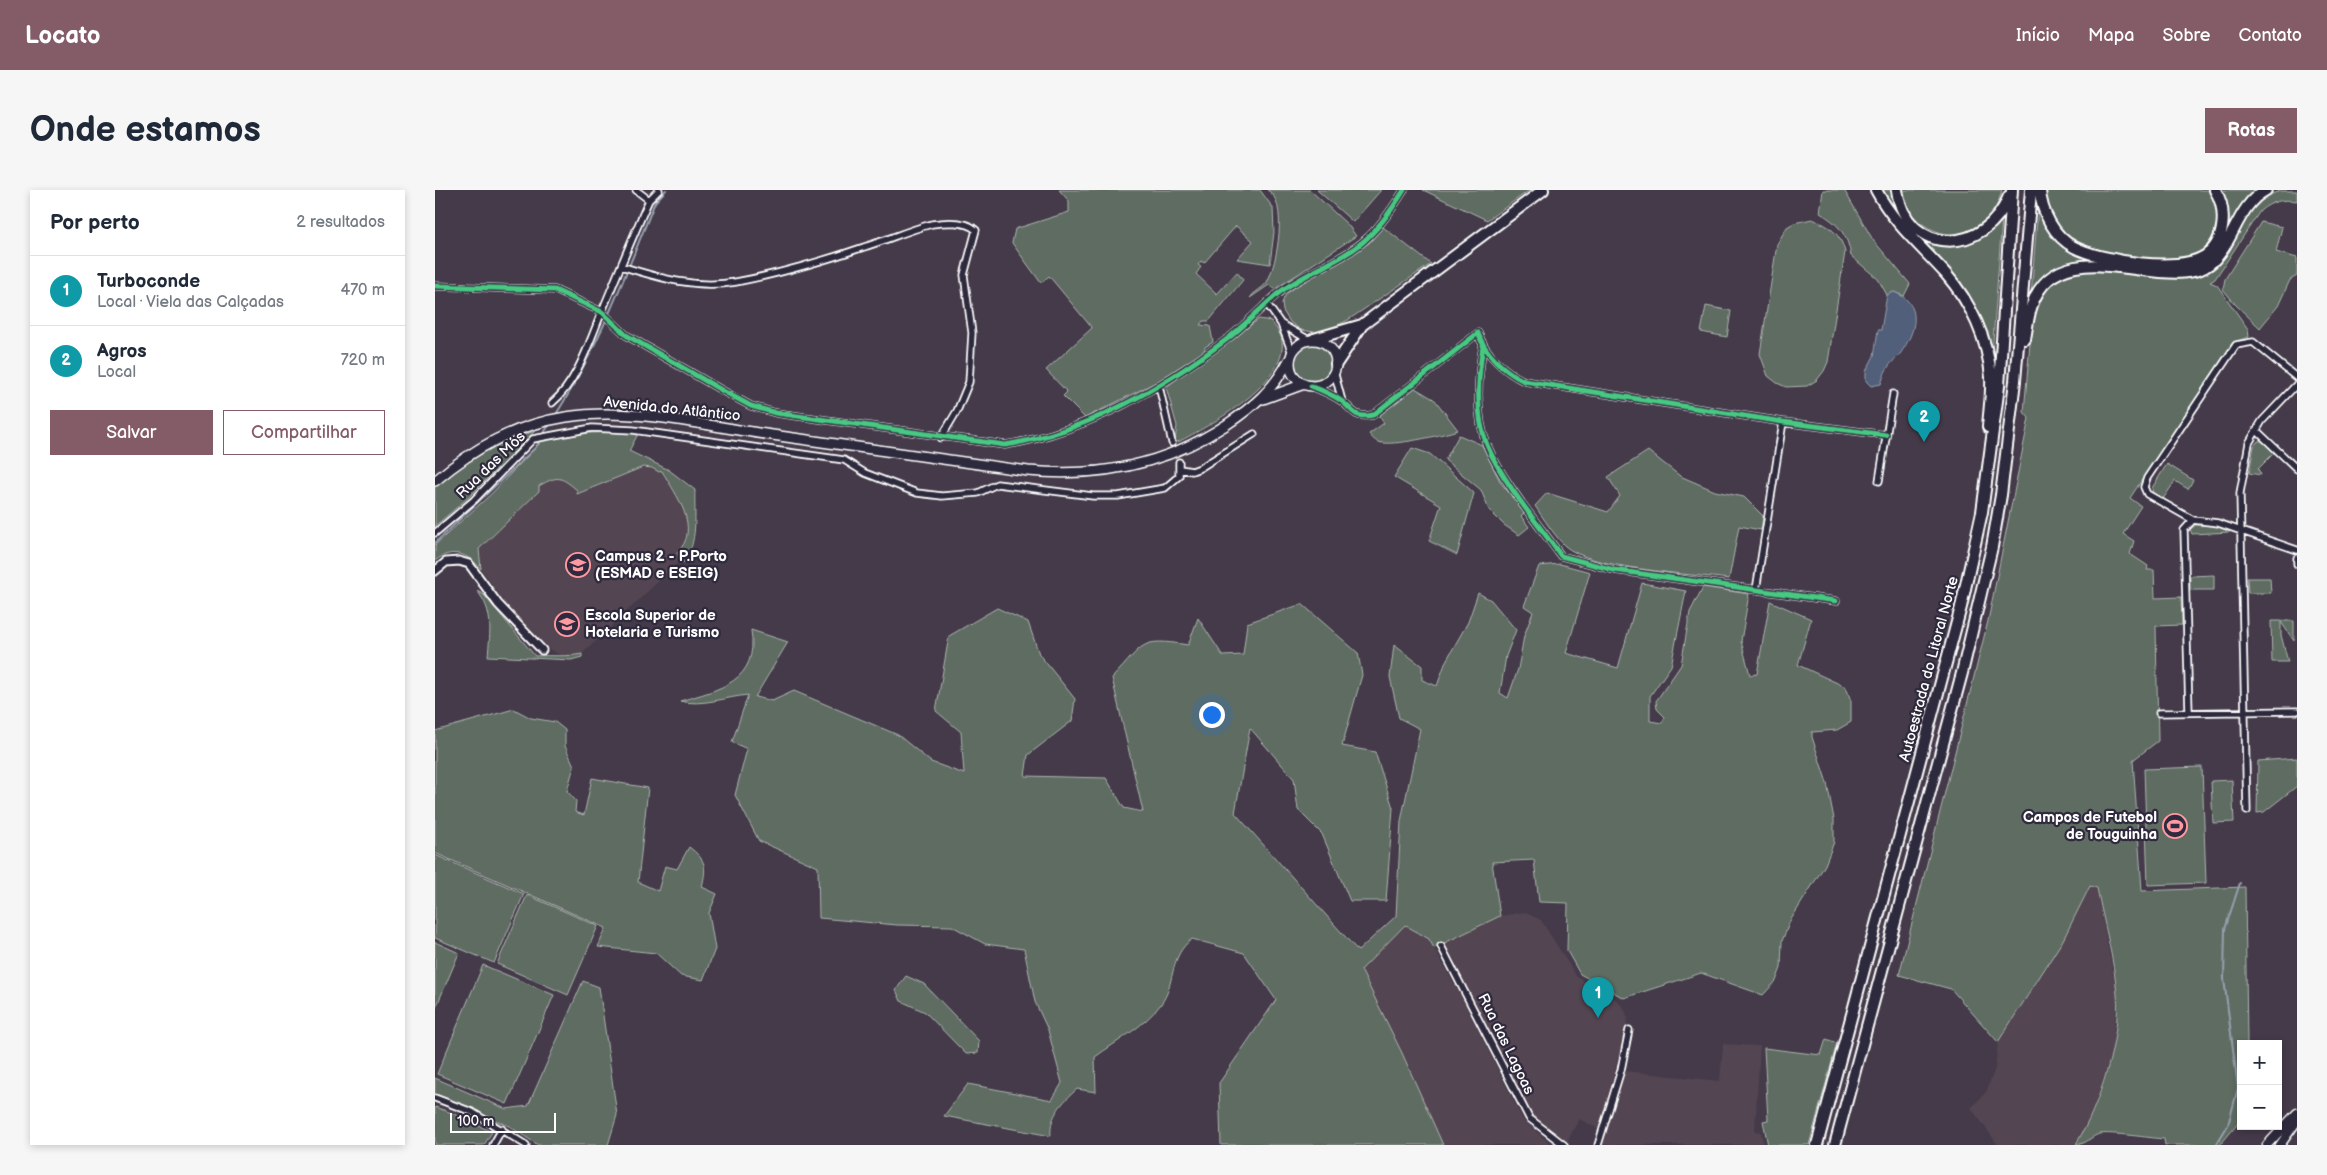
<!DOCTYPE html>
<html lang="pt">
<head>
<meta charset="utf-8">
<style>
  :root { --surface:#fff; --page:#f6f6f7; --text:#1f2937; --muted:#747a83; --line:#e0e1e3; --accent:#845c67 }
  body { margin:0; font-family:"Balsamiq Sans",sans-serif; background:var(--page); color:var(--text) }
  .controls { position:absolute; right:15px; bottom:15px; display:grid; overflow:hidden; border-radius:0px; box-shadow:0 2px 8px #0003 }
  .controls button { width:45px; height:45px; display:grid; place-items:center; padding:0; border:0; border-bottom:1px solid var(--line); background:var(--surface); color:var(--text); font:25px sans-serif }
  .scale { position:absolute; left:15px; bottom:12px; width:106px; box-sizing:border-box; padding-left:5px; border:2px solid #fff; border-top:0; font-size:14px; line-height:18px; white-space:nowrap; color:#fff; -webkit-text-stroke:4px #2f2a3d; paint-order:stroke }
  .you { position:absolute; left:776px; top:524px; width:18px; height:18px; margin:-12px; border:4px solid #fff; border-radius:50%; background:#1a73e8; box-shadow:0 0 0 8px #1a73e833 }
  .badge { display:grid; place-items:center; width:32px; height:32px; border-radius:50%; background:var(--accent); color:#fff; font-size:16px; font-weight:700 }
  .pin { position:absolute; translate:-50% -41px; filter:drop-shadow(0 1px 2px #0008) }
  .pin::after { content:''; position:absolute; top:26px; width:18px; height:15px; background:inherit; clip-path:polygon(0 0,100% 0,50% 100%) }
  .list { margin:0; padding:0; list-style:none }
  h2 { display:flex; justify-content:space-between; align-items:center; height:65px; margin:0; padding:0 20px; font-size:21px }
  h2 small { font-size:16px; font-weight:400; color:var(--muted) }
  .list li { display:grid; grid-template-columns:32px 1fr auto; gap:15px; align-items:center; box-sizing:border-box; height:70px; padding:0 20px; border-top:1px solid var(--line) }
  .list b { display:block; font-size:19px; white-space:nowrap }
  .list p { margin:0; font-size:16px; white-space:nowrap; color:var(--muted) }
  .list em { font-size:16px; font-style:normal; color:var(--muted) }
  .actions { display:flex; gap:10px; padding:15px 20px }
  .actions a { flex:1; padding:11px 0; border:1px solid var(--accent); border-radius:0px; text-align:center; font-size:18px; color:var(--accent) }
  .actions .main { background:var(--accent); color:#fff }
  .map { position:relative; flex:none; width:1862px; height:955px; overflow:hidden; border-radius:0px }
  header { display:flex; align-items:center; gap:30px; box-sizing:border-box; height:70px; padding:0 25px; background:var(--accent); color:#fff }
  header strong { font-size:24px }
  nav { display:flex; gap:28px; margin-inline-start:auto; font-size:18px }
  .intro { display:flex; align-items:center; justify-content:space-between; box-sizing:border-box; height:120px; padding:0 30px }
  h1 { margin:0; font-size:35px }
  .button { padding:12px 22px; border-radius:0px; background:var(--accent); color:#fff; font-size:18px; font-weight:700 }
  main { display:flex; gap:30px; padding:0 30px }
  aside { flex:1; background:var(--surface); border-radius:0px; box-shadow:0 2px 8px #0003 }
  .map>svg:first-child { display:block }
  .built { fill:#534551 }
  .green { fill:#5e6c62; stroke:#aeb6b0 }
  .water { fill:#515f7a; stroke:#979faf }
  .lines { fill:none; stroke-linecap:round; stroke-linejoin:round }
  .stream { stroke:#979faf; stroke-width:2 }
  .minor-casing { stroke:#fff; stroke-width:9 }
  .tertiary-casing { stroke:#fff; stroke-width:11 }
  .secondary-casing { stroke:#fff; stroke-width:11 }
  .primary-casing { stroke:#fff; stroke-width:12 }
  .motorway-casing { stroke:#fff; stroke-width:14 }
  .minor { stroke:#2f2a3d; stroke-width:5.5 }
  .tertiary { stroke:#2f2a3d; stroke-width:7 }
  .secondary { stroke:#2f2a3d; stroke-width:8 }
  .primary { stroke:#2f2a3d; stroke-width:9 }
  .motorway { stroke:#2f2a3d; stroke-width:10 }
  .cycleway-casing { stroke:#2f2a3d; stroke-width:8 }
  .cycleway { stroke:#46c982; stroke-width:5 }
  .labels { text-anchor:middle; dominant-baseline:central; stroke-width:4.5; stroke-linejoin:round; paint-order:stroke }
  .street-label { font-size:15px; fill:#fff; stroke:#2f2a3d }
  .poi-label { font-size:15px; font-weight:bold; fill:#fff; stroke:#2f2a3d; text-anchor:start }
</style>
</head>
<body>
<header>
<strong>Locato</strong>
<nav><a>Início</a><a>Mapa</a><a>Sobre</a><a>Contato</a></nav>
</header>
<div class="intro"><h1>Onde estamos</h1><a class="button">Rotas</a></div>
<main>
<aside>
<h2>Por perto<small>2 resultados</small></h2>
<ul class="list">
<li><span class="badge" style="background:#0f9aa8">1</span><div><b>Turboconde</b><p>Local · Viela das Calçadas</p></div><em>470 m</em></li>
<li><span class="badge" style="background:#0f9aa8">2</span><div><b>Agros</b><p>Local</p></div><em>720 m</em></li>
</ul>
<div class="actions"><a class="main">Salvar</a><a>Compartilhar</a></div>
</aside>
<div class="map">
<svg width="1862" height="955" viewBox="0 0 1862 955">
  <rect width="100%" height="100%" fill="#443a49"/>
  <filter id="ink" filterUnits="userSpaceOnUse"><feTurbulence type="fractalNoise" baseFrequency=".02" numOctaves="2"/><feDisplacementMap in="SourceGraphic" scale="10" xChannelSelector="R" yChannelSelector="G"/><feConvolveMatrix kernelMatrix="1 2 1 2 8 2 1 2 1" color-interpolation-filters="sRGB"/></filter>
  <g filter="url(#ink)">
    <path class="built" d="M 208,277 L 227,281 L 251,322 L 253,338 L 247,358 L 242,363 L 246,370 L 147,464 L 135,467 L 123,464 L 113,458 L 70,413 L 46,379 L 43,359 L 104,301 L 104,296 L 119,287 L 126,288 L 135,294 L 142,300 L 142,304 Z
      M 1655,695 L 1662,698 L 1682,805 L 1678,859 L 1654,933 L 1640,955 L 1563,955 L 1536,918 L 1551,902 L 1560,878 L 1563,852 L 1628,750 Z
      M 1089,722 L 1106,730 L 1142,787 L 1179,808 L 1189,818 L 1193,828 L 1165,940 L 1144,929 L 1132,952 L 1097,926 L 1009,753 L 1065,726 Z
      M 970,735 L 994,749 L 1027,808 L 1088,930 L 1117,955 L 1008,955 L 967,863 L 926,780 Z
      M 1288,854 L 1325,856 L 1320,941 L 1326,942 L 1329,955 L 1167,955 L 1190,881 L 1285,891 Z"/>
    <path class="green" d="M 624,0 L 825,0 L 838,18 L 839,42 L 835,74 L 802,69 L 818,51 L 801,36 L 769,73 L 766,71 L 763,75 L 766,77 L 761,84 L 782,104 L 802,82 L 808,90 L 774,131 L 768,131 L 765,135 L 775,136 L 778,152 L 770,157 L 769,161 L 723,191 L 650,228 L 628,206 L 632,202 L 611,180 L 657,138 L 614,86 L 606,93 L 577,53 L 580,39 L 634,22 L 634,11 Z
      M 832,0 L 875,0 L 913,35 L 921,46 L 840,99 L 834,95 L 815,108 C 819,101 828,99 832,92 C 842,75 854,10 832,0 Z
      M 882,0 L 946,0 L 918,32 Z
      M 988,0 L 1095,0 L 1052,30 Z
      M 1388,0 L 1409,0 L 1438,50 L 1475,94 L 1469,106 L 1459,102 L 1452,105 L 1443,89 L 1416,66 C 1413,45 1403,33 1385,23 Z
      M 1445,0 L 1458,0 L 1475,35 L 1528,53 L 1544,47 L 1567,28 L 1557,166 L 1542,121 L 1527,96 L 1473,42 Z
      M 1468,0 L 1567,0 C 1563,16 1555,32 1540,40 C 1513,55 1467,32 1468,0 Z
      M 1609,0 L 1773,0 C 1781,9 1784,20 1782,32 C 1775,80 1721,70 1687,64 C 1668,60 1650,58 1634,46 C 1620,36 1611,16 1609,0 Z
      M 1786,0 L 1822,0 L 1811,9 L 1790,46 C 1794,29 1794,15 1786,0 Z
      M 1845,1 L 1862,1 L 1862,11 C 1847,9 1837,11 1825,21 L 1780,89 L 1775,92 L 1782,95 L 1813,139 L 1814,147 L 1798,152 L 1695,308 L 1706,316 L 1688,344 L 1699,351 L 1695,364 L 1713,376 L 1712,380 L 1719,380 L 1720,408 L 1746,407 L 1747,435 L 1721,436 L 1723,551 L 1698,570 L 1707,701 L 1810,697 L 1812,854 L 1806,854 L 1806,930 L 1785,955 L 1730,955 L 1729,949 C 1716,948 1675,942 1665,944 C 1655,946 1652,955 1641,954 C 1664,917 1686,848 1682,804 C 1679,769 1669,733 1662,698 L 1655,696 L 1628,750 L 1563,852 L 1516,799 L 1464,785 L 1553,431 L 1594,228 L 1589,222 L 1596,142 L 1601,119 L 1610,101 L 1624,87 L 1639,81 L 1658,78 L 1753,86 L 1793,59 L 1820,15 L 1831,6 Z
      M 1603,17 L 1612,36 L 1665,69 C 1634,68 1614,80 1596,105 Z
      M 1377,29 C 1394,35 1406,44 1410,62 L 1393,172 L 1389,181 L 1382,190 L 1372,196 L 1351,197 L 1342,193 L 1333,186 L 1325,164 L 1342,54 L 1352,37 L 1359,33 Z
      M 1826,32 L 1847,37 L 1841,62 L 1862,68 L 1862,86 L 1855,90 L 1843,116 L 1825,138 L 1800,114 L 1788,99 L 1790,89 Z
      M 948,37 L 996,74 L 913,130 L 893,140 L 879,142 L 866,140 L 855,132 L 848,121 L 847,113 L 851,104 L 863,95 L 934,53 Z
      M 1271,116 L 1296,121 L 1292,147 L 1266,142 Z
      M 824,129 L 836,131 C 840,137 846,143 847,151 C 853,193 774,236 743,252 L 740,251 L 742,236 L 731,197 Z
      M860 172a18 18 0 1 1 36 0a18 18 0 1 1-36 0Z
      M 980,198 L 1000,210 L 1023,240 C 1006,245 958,257 943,252 C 940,251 936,247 934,244 L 949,233 L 944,226 Z
      M 100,241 L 34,307 L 0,336 L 0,297 L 3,294 C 38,268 58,254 100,241 Z
      M 191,242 L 203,244 L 194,261 L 234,280 L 260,300 C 259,324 264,353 248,373 L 242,363 C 267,338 241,305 227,281 L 224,282 L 217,278 L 208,277 L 142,304 L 142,300 C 125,286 123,285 104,296 L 104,301 L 44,359 L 46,379 C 34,364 17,357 0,371 L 0,355 L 56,304 L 108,250 L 154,243 Z
      M 1024,245 L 1047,255 L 1066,293 L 1090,322 L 1086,326 L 1094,337 L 1084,345 L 1069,335 L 1054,320 L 1046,300 L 1010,270 Z
      M 1823,251 L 1827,251 L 1839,263 L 1823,279 L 1826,285 L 1814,283 L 1819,256 Z
      M 977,258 L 995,264 L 1039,303 L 1022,365 L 994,351 L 1006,315 L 959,287 Z
      M 1213,261 L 1245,286 L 1280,301 L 1309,307 L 1328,326 L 1326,340 L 1304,336 L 1294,389 C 1257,384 1156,379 1130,356 C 1119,345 1109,329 1100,316 L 1112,303 L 1173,322 L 1185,306 L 1173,287 Z
      M 1732,274 L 1758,290 L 1753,299 L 1740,291 L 1728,309 L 1718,305 L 1717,298 Z
      M 1761,335 L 1784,336 L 1795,342 L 1757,344 L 1755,339 Z
      M 1125,374 L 1155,382 L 1131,463 L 1183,478 L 1207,393 L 1251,401 L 1236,476 L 1215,506 L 1215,531 L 1227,533 L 1230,527 L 1222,519 L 1221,511 L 1246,475 L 1255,422 L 1268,397 L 1314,404 L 1306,451 L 1315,485 L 1322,484 L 1335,411 L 1376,429 L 1363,475 L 1411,497 L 1416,511 L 1416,532 L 1402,540 L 1377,542 L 1377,547 L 1392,593 L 1399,629 L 1399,652 L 1390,675 L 1355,731 L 1347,751 L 1346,778 L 1341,791 L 1328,805 L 1266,783 L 1189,808 L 1145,784 L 1132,761 L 1133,713 L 1104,712 L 1099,670 L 1057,672 L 1065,726 L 999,758 L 994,749 L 970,735 L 926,780 L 967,863 L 1008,955 L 786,955 L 784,893 L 841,810 L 809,763 L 757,749 C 733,767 741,794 726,814 C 710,836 682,851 660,867 L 661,902 L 642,899 C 628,912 614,925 616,946 L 509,926 L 533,894 L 617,910 L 627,893 L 613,840 L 600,812 L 589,759 L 550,754 L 517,736 L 462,735 L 384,728 L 383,677 L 324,651 L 300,605 L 312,559 L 297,552 L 313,505 C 291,507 266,517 245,511 C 285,499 324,492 316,440 L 353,452 L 320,507 L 337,511 L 359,501 L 463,545 L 496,572 L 529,584 L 526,542 L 501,521 L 514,446 L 562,418 L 593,432 L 604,464 L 640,509 L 637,531 L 593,565 L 590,586 L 671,588 L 689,618 L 708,622 L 677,488 C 710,454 703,447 753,455 L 763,428 L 788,466 L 808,465 L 812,433 L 867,414 L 923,463 L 927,485 L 907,556 L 940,562 L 958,618 L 951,711 L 915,711 L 887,644 L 863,620 L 859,589 L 815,538 L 800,623 L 923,761 L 961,726 L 966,631 L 985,539 L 964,528 L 955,487 L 959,455 L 987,476 L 987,490 L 1002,496 L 1011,471 L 1033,432 L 1043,403 L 1056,410 L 1081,440 L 1071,466 L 1065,503 L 1073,508 L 1083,479 L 1089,446 L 1098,422 L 1089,416 L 1104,376 Z
      M 1779,385 L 1779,400 L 1755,400 L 1755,386 Z
      M 1812,388 L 1835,388 L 1836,403 L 1813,403 Z
      M 42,401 L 49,405 L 100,466 C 116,465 132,467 147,464 L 147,467 L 136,470 L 53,466 C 55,442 59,421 42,401 Z
      M 1836,431 L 1859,431 L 1859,451 L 1846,432 L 1846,445 L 1853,472 L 1837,472 Z
      M 79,519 L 96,528 L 120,532 L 130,540 L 130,556 L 139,576 L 132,601 L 141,611 L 140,622 L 149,625 L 157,588 L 213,598 L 203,692 L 223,701 L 230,676 L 242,679 L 254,657 C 271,670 272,676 267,697 L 282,704 L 274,723 L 280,759 L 268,790 L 246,786 L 221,763 L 163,757 L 171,738 L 0,663 L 0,541 Z
      M 1862,568 L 1862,596 L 1829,622 L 1822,623 L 1823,571 Z
      M 1767,577 L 1771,693 L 1713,695 L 1709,579 Z
      M 1797,590 L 1799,632 L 1778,633 L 1776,591 Z
      M 0,665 L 89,704 L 59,773 L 0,748 Z
      M 92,705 L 163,736 L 133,805 L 62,774 Z
      M 0,752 L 24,763 L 0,820 Z
      M 48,775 L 119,805 L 72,914 L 2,884 Z
      M 471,786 L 489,794 L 544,851 L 543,863 L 531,864 L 490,822 L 466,811 L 461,800 Z
      M 148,791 L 164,797 L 182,925 L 173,955 L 103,955 L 74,936 L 0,905 L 0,888 L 71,919 L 93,916 Z
      M 1391,849 L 1402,853 L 1374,955 L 1333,955 L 1328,931 L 1333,930 L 1329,858 L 1386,865 Z
      M 0,917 L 17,923 L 57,942 L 49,955 L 0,955 Z"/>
    <path class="water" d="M 1459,102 C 1489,114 1481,142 1465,164 C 1461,169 1455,173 1452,179 C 1449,183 1448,189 1446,194 L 1436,196 L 1431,191 L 1431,181 L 1439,166 L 1443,140 L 1446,140 L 1452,105 Z"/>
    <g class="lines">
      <path class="stream" d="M 120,226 C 163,159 190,86 220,12 L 231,0
        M 108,244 L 115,234
        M 0,353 L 101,257 L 106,248
        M 1781,955 L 1793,935 L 1803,898 L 1789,789 L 1790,739 L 1805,693"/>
      <defs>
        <path id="minor" d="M 201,0 L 214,10
          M 186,76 C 224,88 261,99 301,92 C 344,84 388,71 429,57 C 452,50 474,40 497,34 C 510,32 531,31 541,40 L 529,85 L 537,143 L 534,192 L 522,221 L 506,248
          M 0,96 L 120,100 L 167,122 L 191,145 L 288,201 L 316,216 L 341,223 L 570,255 C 651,242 725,199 791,150 C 810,136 826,117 845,102 C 871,82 905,72 929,51 C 945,37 958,18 969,0
          M 832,114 L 846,134 L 857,163
          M 846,134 L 874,150
          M 1048,156 C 1043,186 1040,226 1052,255 C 1067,291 1103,334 1126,366 L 1179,380 L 1401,411
          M 899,181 L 907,211
          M 1862,188 L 1818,152 L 1801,155 L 1712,288 L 1709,297 L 1712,304 L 1758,330 L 1783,333 L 1862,360
          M 724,196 L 737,253
          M 876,196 C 886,200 896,204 905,210 C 919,219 917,229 938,225 L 1043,143 C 1050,164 1069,181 1089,191 L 1348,232 L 1451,245
          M 117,213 C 143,191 155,150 168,119 C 183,83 198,46 214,10 L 224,0
          M 1821,240 L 1862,279
          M 745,279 L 757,281 L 765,278 L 819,244
          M 1444,291 L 1458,204
          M 0,343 L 39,310 L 98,249 L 157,238 L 198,240 L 409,270 L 430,283 L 482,303 L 507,306 L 543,303 L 562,294 L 658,306 L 683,306 L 730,298 L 744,286 L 744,272
          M 1862,368 L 1862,374
          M 1321,400 L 1348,232
          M 1754,522 L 1749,340 L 1758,330
          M 1724,523 L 1862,521
          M 1812,621 L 1805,303 L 1814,253 L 1827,231 L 1862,194
          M 1006,756 L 1094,928 L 1129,955
          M 0,908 L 37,922 L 91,955
          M 58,955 L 67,939
          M 1163,955 L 1186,880 L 1194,840"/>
        <path id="tertiary" d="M 0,381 L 11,372 L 24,371 L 34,374 L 63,414 L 107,460"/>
        <path id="secondary" d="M 1832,955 L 1862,923
          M 1845,955 L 1862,931"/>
        <path id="primary" d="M855 173a23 23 0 1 1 46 0a23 23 0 1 1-46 0Z
          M 828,209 L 869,194
          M 0,291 C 39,258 80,235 131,227 C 193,217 261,234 323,243 C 413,256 503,269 593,281 C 665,288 730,275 791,235 C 818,217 839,199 854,170"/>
        <path id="motorway" d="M 1441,0 C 1459,34 1486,56 1511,84 C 1536,113 1553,150 1556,187 C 1557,203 1554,221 1553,237
          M 1462,0 C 1471,67 1551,66 1574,6
          M 1605,0 C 1606,21 1619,47 1639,57 C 1666,71 1743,83 1770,66 C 1791,52 1792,19 1780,0
          M 879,149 L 927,135
          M 1590,149 C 1592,138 1593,126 1597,115 C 1616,58 1680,78 1725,82 C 1739,83 1757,84 1770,77 C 1798,61 1800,16 1831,0
          M 901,174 L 927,135 L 1108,0
          M 1382,955 L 1526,417 L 1547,322 L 1564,196 L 1577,0
          M 1400,955 L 1527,483 L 1557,357 L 1566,305 L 1580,191 L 1596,0"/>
      </defs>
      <use href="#minor" class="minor-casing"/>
      <use href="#tertiary" class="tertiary-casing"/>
      <use href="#secondary" class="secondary-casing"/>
      <use href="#primary" class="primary-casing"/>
      <use href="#motorway" class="motorway-casing"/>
      <use href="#minor" class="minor"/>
      <use href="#tertiary" class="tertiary"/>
      <use href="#secondary" class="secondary"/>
      <use href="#primary" class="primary"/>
      <use href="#motorway" class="motorway"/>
      <defs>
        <path id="cycleway" d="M 0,96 L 120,100 L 167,122 L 191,145 L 288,201 L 316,216 L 341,223 L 570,255 C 651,242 725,199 791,150 C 810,136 826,117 845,102 C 871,82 905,72 929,51 C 945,37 958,18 969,0
          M 1048,156 C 1043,186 1040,226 1052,255 C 1067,291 1103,334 1126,366 L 1179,380 L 1401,411
          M 876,196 C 886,200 896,204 905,210 C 919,219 917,229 938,225 L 1043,143 C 1050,164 1069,181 1089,191 L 1348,232 L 1451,245"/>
      </defs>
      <use href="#cycleway" class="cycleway-casing"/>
      <use href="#cycleway" class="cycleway"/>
    </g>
  </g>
  <defs>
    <symbol id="university-ring" viewBox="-11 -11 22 22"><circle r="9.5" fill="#2f2a3d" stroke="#ff9aa2" stroke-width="1.5"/><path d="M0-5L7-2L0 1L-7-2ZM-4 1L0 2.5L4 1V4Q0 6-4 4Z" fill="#ff9aa2"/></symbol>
    <symbol id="stadium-ring" viewBox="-11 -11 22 22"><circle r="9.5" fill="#2f2a3d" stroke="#ff9aa2" stroke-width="1.5"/><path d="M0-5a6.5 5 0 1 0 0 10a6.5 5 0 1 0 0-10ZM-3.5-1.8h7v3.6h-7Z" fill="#ff9aa2"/></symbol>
  </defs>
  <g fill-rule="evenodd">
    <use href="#university-ring" x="129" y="361" width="28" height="28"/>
    <use href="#university-ring" x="118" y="420" width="28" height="28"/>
    <use href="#stadium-ring" x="1726" y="622" width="28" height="28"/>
  </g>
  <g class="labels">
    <g class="street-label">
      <text transform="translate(237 219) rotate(6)">Avenida do Atlântico</text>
      <text transform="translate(56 275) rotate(-44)">Rua das Mós</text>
      <text transform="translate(1494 479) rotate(-75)">Autoestrada do Litoral Norte</text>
      <text transform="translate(1071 854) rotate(64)">Rua das Lagoas</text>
    </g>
    <g class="poi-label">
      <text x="160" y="366">Campus 2 - P.Porto<tspan x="160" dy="17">(ESMAD e ESEIG)</tspan></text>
      <text x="150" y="425">Escola Superior de<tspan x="150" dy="17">Hotelaria e Turismo</tspan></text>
      <text x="1722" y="627" text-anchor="end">Campos de Futebol<tspan x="1722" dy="17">de Touguinha</tspan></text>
    </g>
  </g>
</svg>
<div class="controls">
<button>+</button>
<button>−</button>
</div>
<div class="scale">100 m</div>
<div class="you"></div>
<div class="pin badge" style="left:1163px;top:828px;background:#0f9aa8">1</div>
<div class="pin badge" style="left:1489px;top:252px;background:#0f9aa8">2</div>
</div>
</main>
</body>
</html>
